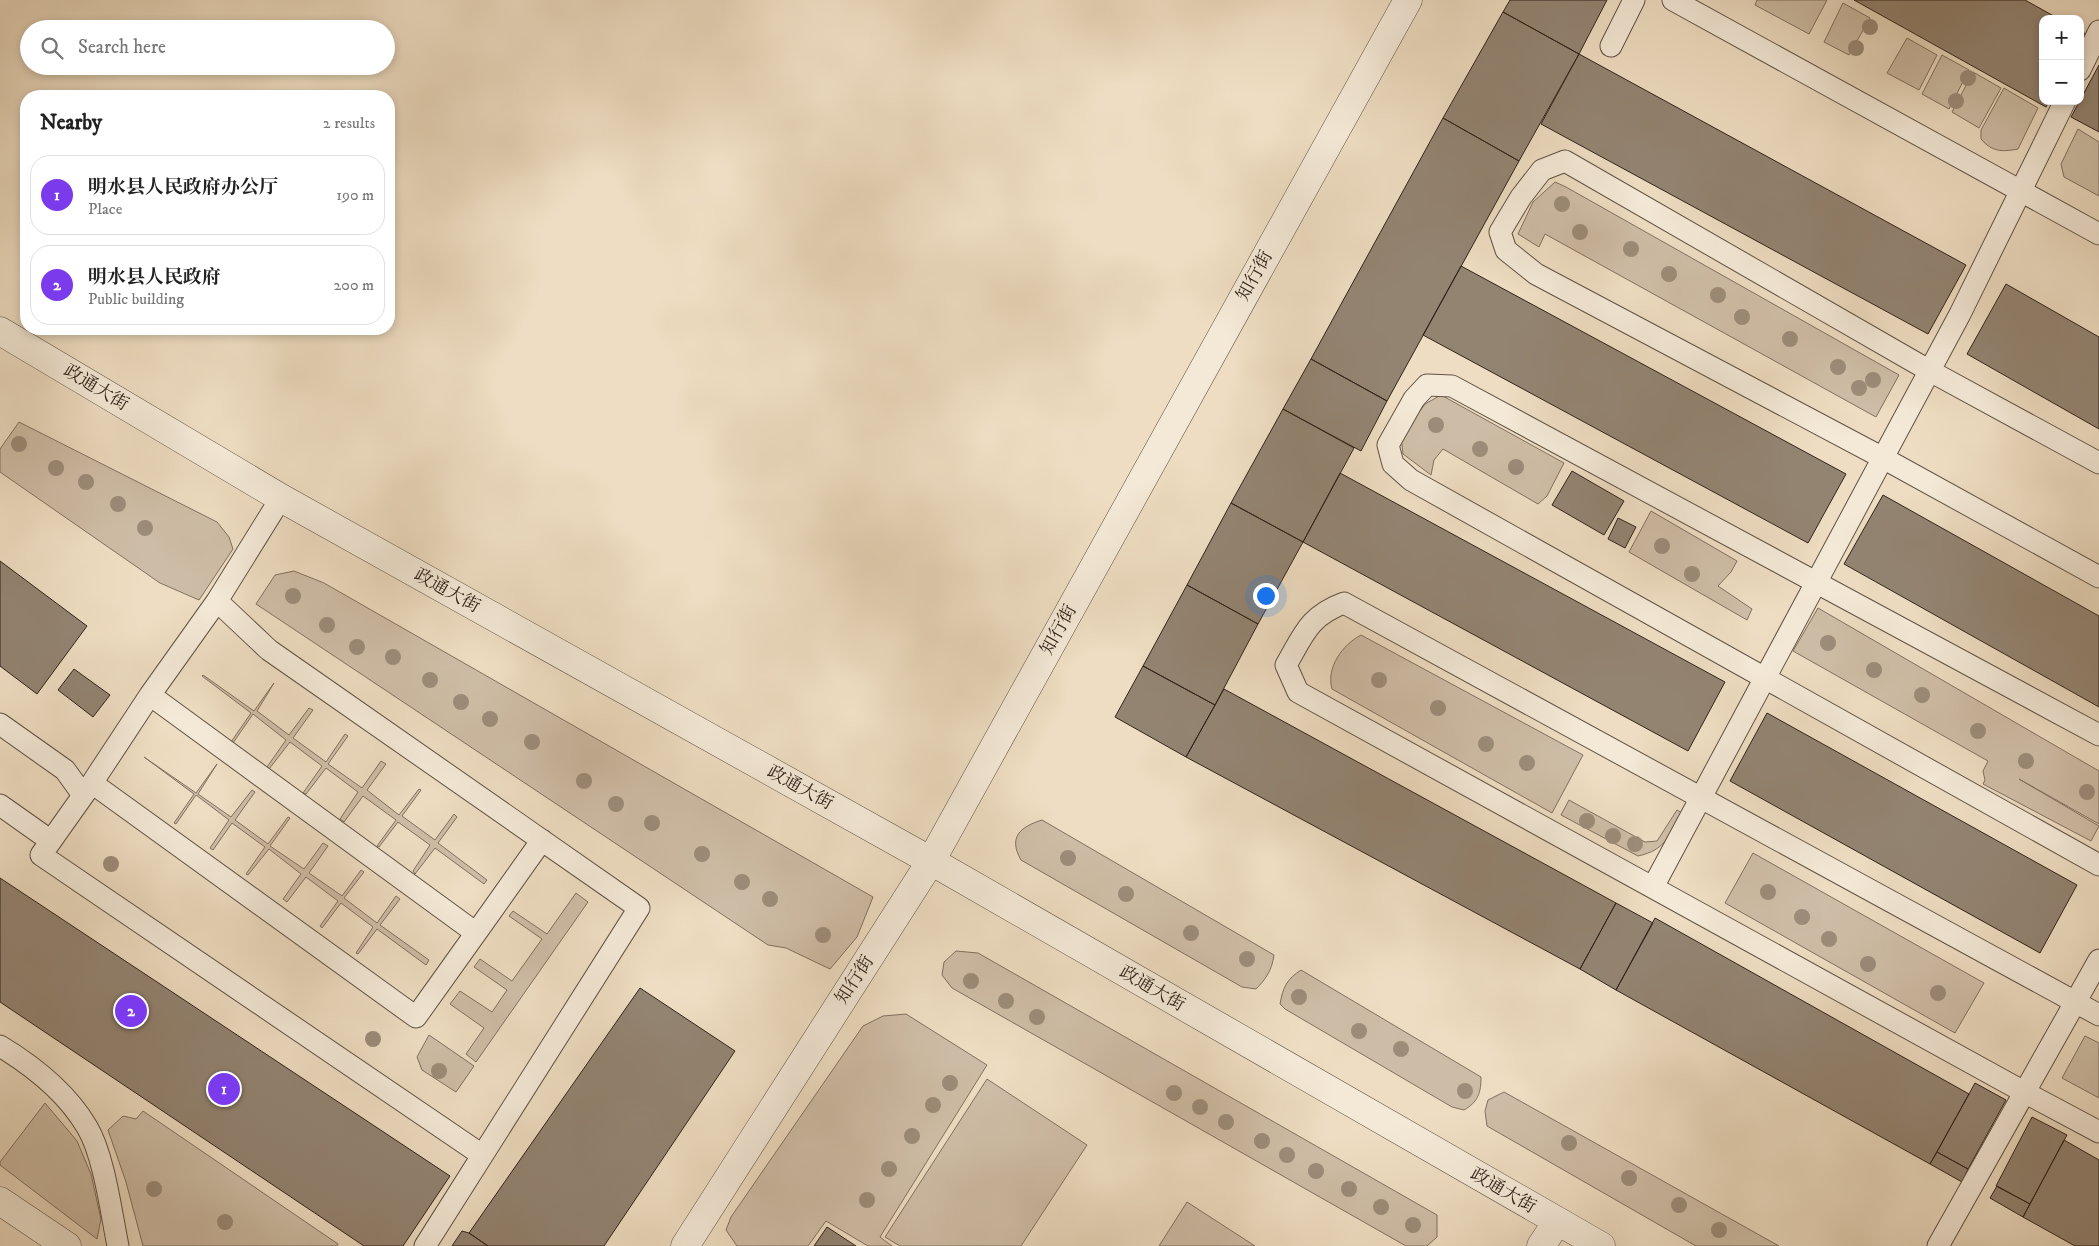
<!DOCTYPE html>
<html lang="en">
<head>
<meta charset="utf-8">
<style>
  :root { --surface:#fff; --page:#f6f6f6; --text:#222; --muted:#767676; --line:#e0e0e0; --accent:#7c3aed }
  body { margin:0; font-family:"IM FELL DW Pica","Noto Serif SC",serif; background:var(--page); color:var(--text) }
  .controls { position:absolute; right:15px; top:15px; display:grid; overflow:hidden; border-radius:10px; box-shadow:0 2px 8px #0003 }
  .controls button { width:45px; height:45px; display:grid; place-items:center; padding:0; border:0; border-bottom:1px solid var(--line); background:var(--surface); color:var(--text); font:25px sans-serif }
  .you { position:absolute; left:1265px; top:595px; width:18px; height:18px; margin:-12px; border:4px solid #fff; border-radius:50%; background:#1a73e8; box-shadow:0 0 0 8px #1a73e833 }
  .badge { display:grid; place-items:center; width:32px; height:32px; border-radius:50%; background:var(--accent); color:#fff; font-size:16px; font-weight:700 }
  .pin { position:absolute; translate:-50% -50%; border:2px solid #fff; box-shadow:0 1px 5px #0006 }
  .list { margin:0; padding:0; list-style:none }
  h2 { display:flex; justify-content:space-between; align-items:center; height:65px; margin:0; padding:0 20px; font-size:21px }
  h2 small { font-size:16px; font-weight:400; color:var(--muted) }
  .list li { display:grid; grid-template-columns:32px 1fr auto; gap:15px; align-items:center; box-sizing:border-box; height:80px; margin:0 10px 10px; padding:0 10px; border:1px solid var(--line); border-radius:20px }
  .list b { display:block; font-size:19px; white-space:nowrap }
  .list p { margin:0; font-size:16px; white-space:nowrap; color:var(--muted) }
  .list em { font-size:16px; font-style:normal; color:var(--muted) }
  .icon { flex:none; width:28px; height:28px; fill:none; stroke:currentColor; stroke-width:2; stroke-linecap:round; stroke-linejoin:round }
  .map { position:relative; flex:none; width:2099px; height:1246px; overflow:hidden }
  .search { position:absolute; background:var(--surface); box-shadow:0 2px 8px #0003; left:20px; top:20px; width:375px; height:55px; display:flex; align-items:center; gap:12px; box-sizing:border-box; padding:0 18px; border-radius:28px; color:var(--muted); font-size:19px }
  .panel { position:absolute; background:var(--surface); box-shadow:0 2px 8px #0003; left:20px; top:90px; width:375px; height:245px; border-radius:20px }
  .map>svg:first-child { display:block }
  .green { fill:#cebda6; stroke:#807060 }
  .building { fill:#938472; stroke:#31231b }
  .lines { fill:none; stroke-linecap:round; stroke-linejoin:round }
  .service-casing { stroke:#605245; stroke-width:23 }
  .minor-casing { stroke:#605245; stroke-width:29 }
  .tertiary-casing { stroke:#605245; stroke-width:29 }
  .service { stroke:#f4e9d7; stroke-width:21 }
  .minor { stroke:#f4e9d7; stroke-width:28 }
  .tertiary { stroke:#f4e9d7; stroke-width:28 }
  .tree { fill:#9c8c79 }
  .labels { text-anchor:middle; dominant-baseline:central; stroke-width:4.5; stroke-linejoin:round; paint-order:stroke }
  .street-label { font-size:18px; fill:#31231b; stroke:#f4e9d7 }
</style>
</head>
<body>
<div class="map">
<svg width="2099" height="1246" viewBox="0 0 2099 1246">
  <rect width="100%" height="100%" fill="#eeddc2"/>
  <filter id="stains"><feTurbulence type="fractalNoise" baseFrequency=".004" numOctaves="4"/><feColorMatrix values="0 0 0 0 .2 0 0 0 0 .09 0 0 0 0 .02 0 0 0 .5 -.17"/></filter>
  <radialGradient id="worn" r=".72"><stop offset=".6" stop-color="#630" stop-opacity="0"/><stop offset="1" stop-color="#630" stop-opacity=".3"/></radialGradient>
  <path class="green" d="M 1757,0 L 1827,0 L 1809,34 L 1755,5 Z
    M 1843,3 L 1870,18 L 1849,55 L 1824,42 Z
    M 1907,38 L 1937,55 L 1919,90 L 1887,73 Z
    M 1942,55 L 1969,70 L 1949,109 L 1922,94 Z
    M 1973,72 L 2001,88 L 1979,128 L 1952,112 Z
    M 2004,88 L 2038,108 L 2018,149 C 2002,152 1992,152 1981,139 L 1981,130 Z
    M 2078,129 L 2099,142 L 2099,196 L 2064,177 L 2061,164 Z
    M 1555,182 L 1566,187 L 1899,375 L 1876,417 L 1545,234 L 1539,247 L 1518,234 L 1533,202 Z
    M 1441,395 L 1564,463 L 1547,496 L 1538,504 L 1443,449 L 1434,460 L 1431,475 L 1403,454 L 1401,437 L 1425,404 Z
    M 19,422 L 217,522 L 229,537 L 233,549 L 199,600 L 160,583 L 0,472 L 0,449 Z
    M 1651,511 L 1737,561 L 1731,572 L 1718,586 L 1752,609 L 1747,620 L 1629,552 Z
    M 294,571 L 324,583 L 873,897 L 857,937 L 830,969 L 786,948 L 768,945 L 256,604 L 275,575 Z
    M 1818,608 L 2099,771 L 2099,824 L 2019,779 L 2099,826 L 2091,841 L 1983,784 L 1985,780 L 1983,771 L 1988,761 L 1793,651 Z
    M 1361,635 L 1583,755 L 1552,813 L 1332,689 C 1326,668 1342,645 1361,635 Z
    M 203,675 L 254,711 L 274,683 L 257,711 L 289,735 L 309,708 L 313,710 L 293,738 L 326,762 L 345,734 L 348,736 L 328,764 L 362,788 L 381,761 L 386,764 L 367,790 L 399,815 L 419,789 L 421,790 L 402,816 L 435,840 L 454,814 L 457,817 L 438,843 L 487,880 L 484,884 L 435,848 L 415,874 L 413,871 L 430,845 L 398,822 L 379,847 L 377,846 L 396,820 L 363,796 L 344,822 L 340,819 L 358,792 L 326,768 L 306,794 L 303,793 L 322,766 L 290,742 L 269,769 L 267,767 L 286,740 L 253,714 L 233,743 L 231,742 L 251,713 L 202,676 Z
    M 144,757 L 196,793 L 217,764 L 198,794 L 231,817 L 252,790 L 255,792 L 235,820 L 268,844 L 288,817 L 290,818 L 270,846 L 304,869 L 323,843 L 328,846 L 309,873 L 342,896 L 361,870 L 364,872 L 344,898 L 377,923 L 396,896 L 400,899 L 380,925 L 429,960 L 426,965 L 377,929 L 358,954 L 356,953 L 373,927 L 341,903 L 322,928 L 320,926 L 338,901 L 306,877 L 287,902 L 283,899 L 301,874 L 269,849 L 248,875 L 246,874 L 265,847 L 232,823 L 213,850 L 210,848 L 229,820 L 196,795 L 176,824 L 174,823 L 194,794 Z
    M 1569,800 L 1645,842 L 1657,841 L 1677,810 L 1682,813 C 1668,836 1666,850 1638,856 L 1561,815 Z
    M 1042,820 L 1274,955 C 1272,970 1266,979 1256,989 L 1242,987 L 1021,860 C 1008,837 1020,827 1042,820 Z
    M 1753,853 L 1984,983 L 1955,1033 L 1725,903 Z
    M 576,893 L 588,902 L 476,1062 L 466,1054 L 484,1028 L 450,1004 L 460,991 L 492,1012 L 507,990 L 474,967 L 480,959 L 512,981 L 542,939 L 509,916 L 513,911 L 547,934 Z
    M 956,951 L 978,953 L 1437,1215 L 1437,1237 L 1427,1246 L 1406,1246 L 952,988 L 942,975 L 944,962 Z
    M 1301,970 L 1481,1077 C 1481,1093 1478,1102 1464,1110 L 1452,1107 L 1285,1009 L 1280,1004 C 1283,987 1287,979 1301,970 Z
    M 906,1014 L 987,1065 L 880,1237 L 892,1246 L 868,1246 L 826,1221 L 808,1246 L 737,1246 L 726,1230 L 731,1217 L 863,1026 L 883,1016 Z
    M 429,1035 L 474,1066 L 456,1092 L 422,1070 L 417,1057 Z
    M 2085,1036 L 2099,1043 L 2099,1098 L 2062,1078 Z
    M 987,1079 L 1087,1145 L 1021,1246 L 900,1246 L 885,1237 Z
    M 1504,1092 L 1779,1246 L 1696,1246 L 1487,1126 L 1485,1111 L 1488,1100 Z
    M 45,1103 L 77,1141 L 91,1174 L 101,1219 L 97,1239 L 0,1165 L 0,1162 Z
    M 143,1111 L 338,1244 L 337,1246 L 143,1246 L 126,1182 L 108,1130 L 123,1116 L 136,1119 Z
    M 1187,1202 L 1255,1246 L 1159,1246 Z"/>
  <path class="building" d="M 1510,0 L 1607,0 L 1579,54 L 1503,12 Z
    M 1854,0 L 2025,0 L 2059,19 L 2043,19 L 2043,101 L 2049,101 L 2046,107 Z
    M 1503,12 L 1579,54 L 1519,161 L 1443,118 Z
    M 2080,31 L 2086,34 L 2080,45 Z
    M 1579,54 L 1966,265 L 1928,334 L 1541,124 Z
    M 2099,65 L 2099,132 L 2071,117 Z
    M 1443,118 L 1519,161 L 1387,401 L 1311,359 Z
    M 1461,266 L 1846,474 L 1808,543 L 1423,335 Z
    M 2006,284 L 2099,337 L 2099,429 L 1967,354 Z
    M 1311,359 L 1387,401 L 1361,451 L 1283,409 Z
    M 1283,409 L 1354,448 L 1303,542 L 1231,503 Z
    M 1572,471 L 1624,501 L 1604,535 L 1552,505 Z
    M 1340,473 L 1725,682 L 1688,751 L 1303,542 Z
    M 1883,495 L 2099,616 L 2099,707 L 1844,564 Z
    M 1231,503 L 1303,542 L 1258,624 L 1187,585 Z
    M 1618,518 L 1636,527 L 1625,548 L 1608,539 Z
    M 0,561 L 87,626 L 37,694 L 0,666 Z
    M 1187,585 L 1258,624 L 1215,705 L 1143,666 Z
    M 1143,666 L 1215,705 L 1186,757 L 1115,717 Z
    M 74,669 L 110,695 L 93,717 L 58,690 Z
    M 1224,689 L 1616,903 L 1580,969 L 1186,757 Z
    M 1767,713 L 2077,885 L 2040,953 L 1730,781 Z
    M 0,878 L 450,1176 L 403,1246 L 364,1246 L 0,1002 Z
    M 1616,903 L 1653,923 L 1616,990 L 1580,969 Z
    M 1655,918 L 1969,1094 L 1930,1164 L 1616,990 Z
    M 640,988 L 735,1051 L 604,1246 L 488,1246 L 469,1233 Z
    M 1975,1083 L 2006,1100 L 1968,1169 L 1937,1152 Z
    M 2032,1117 L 2067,1135 L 2030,1204 L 1996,1186 Z
    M 2064,1140 L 2099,1160 L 2099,1246 L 2075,1246 L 2023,1217 Z
    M 1937,1152 L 1968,1169 L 1962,1182 L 1930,1164 Z
    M 1997,1186 L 2030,1204 L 2023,1217 L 1990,1198 Z
    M 827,1227 L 856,1246 L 814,1246 Z
    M 462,1231 L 469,1233 L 488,1246 L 452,1246 Z"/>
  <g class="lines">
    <defs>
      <path id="service" d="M 1673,0 L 2099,234
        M 1611,46 L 1634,0
        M 2080,70 L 2099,31
        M 2099,463 L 1930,371 L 1565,161 L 1542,170 L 1521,197 L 1500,232 L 1506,250 L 1536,274 L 1883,458 L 2099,577
        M 281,498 L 217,601 L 269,650 L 639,908 L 425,1246
        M 217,601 L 150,695 L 476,933 L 542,840
        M 150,695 L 92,783 L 416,1017 L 476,933
        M 0,724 L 65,770 L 83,795
        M 2099,735 L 1452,386 L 1427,385 L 1414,399 L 1388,445 L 1393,464 L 1411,480 L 2099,865
        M 92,783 L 41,855 L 482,1155
        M 0,805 L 51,841
        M 1653,887 L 1960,314 L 2065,101
        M 2099,1015 L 1344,603 C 1309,616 1304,634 1286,665 L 1298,692 L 2024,1092 L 2099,1132
        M 0,1046 C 33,1066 67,1093 87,1127 C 104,1155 111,1212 118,1246
        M 1938,1246 L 2099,960"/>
      <path id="minor" d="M 0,1201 L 67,1246
        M 685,1246 L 931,861"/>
      <path id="tertiary" d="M 0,331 L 281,498 L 931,861 L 1601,1246
        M 931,861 L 1408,0
        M 1541,1246 L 1557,1222"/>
    </defs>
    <use href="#service" class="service-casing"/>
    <use href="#minor" class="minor-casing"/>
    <use href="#tertiary" class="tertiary-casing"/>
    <use href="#service" class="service"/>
    <use href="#minor" class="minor"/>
    <use href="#tertiary" class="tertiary"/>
  </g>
  <g class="tree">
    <circle cx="1870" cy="27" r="8"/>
    <circle cx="1856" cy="48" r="8"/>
    <circle cx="1968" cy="78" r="8"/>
    <circle cx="1956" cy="101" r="8"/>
    <circle cx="1562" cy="204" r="8"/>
    <circle cx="1580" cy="232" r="8"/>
    <circle cx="1631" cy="249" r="8"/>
    <circle cx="1669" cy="274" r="8"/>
    <circle cx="1718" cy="295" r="8"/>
    <circle cx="1742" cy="317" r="8"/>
    <circle cx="1790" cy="339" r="8"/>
    <circle cx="1838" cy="367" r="8"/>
    <circle cx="1873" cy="380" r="8"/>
    <circle cx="1859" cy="388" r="8"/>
    <circle cx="1436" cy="425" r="8"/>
    <circle cx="19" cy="444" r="8"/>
    <circle cx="1480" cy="449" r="8"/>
    <circle cx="1516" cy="467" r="8"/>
    <circle cx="56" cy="468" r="8"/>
    <circle cx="86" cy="482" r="8"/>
    <circle cx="118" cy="504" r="8"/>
    <circle cx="145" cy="528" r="8"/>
    <circle cx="1662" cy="546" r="8"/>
    <circle cx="1692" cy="574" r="8"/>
    <circle cx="293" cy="596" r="8"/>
    <circle cx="327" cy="625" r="8"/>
    <circle cx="1828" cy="643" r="8"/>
    <circle cx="357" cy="647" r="8"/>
    <circle cx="393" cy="657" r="8"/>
    <circle cx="1874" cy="670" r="8"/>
    <circle cx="430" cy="680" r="8"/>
    <circle cx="1379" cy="680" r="8"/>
    <circle cx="1922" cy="695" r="8"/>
    <circle cx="461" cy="702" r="8"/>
    <circle cx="1438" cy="708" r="8"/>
    <circle cx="490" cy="719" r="8"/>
    <circle cx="1978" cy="731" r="8"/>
    <circle cx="532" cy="742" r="8"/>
    <circle cx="1486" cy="744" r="8"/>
    <circle cx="2026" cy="761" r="8"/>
    <circle cx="1527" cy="763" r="8"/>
    <circle cx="584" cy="781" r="8"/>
    <circle cx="2087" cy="792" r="8"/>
    <circle cx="616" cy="804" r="8"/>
    <circle cx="1587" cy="821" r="8"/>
    <circle cx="652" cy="823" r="8"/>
    <circle cx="1613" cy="836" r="8"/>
    <circle cx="1635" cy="844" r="8"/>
    <circle cx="702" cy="854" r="8"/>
    <circle cx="1068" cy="858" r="8"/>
    <circle cx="111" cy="864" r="8"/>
    <circle cx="742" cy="882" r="8"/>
    <circle cx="1768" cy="892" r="8"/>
    <circle cx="1126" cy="894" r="8"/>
    <circle cx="770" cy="899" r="8"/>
    <circle cx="1802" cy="917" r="8"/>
    <circle cx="1191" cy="933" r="8"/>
    <circle cx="823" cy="935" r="8"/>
    <circle cx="1829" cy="939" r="8"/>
    <circle cx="1247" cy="959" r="8"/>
    <circle cx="1868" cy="964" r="8"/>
    <circle cx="971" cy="981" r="8"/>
    <circle cx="1938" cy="993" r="8"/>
    <circle cx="1299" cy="997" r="8"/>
    <circle cx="1006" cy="1001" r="8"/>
    <circle cx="1037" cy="1017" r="8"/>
    <circle cx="1359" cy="1031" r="8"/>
    <circle cx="373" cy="1039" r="8"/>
    <circle cx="1401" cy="1049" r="8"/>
    <circle cx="439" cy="1071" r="8"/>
    <circle cx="950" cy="1083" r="8"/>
    <circle cx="1465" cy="1091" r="8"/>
    <circle cx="1174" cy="1093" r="8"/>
    <circle cx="933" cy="1105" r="8"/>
    <circle cx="1200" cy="1107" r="8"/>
    <circle cx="1226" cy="1122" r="8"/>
    <circle cx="912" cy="1136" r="8"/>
    <circle cx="1262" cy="1141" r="8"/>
    <circle cx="1569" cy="1143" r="8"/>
    <circle cx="1287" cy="1155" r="8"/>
    <circle cx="889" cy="1169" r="8"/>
    <circle cx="1316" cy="1171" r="8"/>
    <circle cx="1629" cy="1178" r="8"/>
    <circle cx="154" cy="1189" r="8"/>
    <circle cx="1349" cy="1189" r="8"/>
    <circle cx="867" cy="1200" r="8"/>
    <circle cx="1679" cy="1205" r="8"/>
    <circle cx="1381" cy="1207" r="8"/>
    <circle cx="225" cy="1222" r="8"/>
    <circle cx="1413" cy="1225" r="8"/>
    <circle cx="1719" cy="1230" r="8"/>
  </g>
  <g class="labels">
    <g class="street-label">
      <text transform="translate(1255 276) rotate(-61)">知行街</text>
      <text transform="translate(96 388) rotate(31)">政通大街</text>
      <text transform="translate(447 591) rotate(29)">政通大街</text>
      <text transform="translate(1059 630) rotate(-61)">知行街</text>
      <text transform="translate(800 788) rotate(29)">政通大街</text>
      <text transform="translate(855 980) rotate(-57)">知行街</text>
      <text transform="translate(1152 989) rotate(30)">政通大街</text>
      <text transform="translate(1503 1191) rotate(30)">政通大街</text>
    </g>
  </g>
  <rect width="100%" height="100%" filter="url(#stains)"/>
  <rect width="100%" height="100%" fill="url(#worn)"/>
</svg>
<div class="controls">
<button>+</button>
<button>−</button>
</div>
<div class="you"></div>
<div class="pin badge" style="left:224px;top:1089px">1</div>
<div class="pin badge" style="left:131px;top:1011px">2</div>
<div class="search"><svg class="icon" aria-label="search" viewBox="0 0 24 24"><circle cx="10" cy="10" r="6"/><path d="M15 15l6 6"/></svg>Search here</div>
<section class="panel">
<h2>Nearby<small>2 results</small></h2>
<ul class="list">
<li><span class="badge">1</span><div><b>明水县人民政府办公厅</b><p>Place</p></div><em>190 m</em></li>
<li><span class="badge">2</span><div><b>明水县人民政府</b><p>Public building</p></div><em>200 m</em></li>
</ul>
</section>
</div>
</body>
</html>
